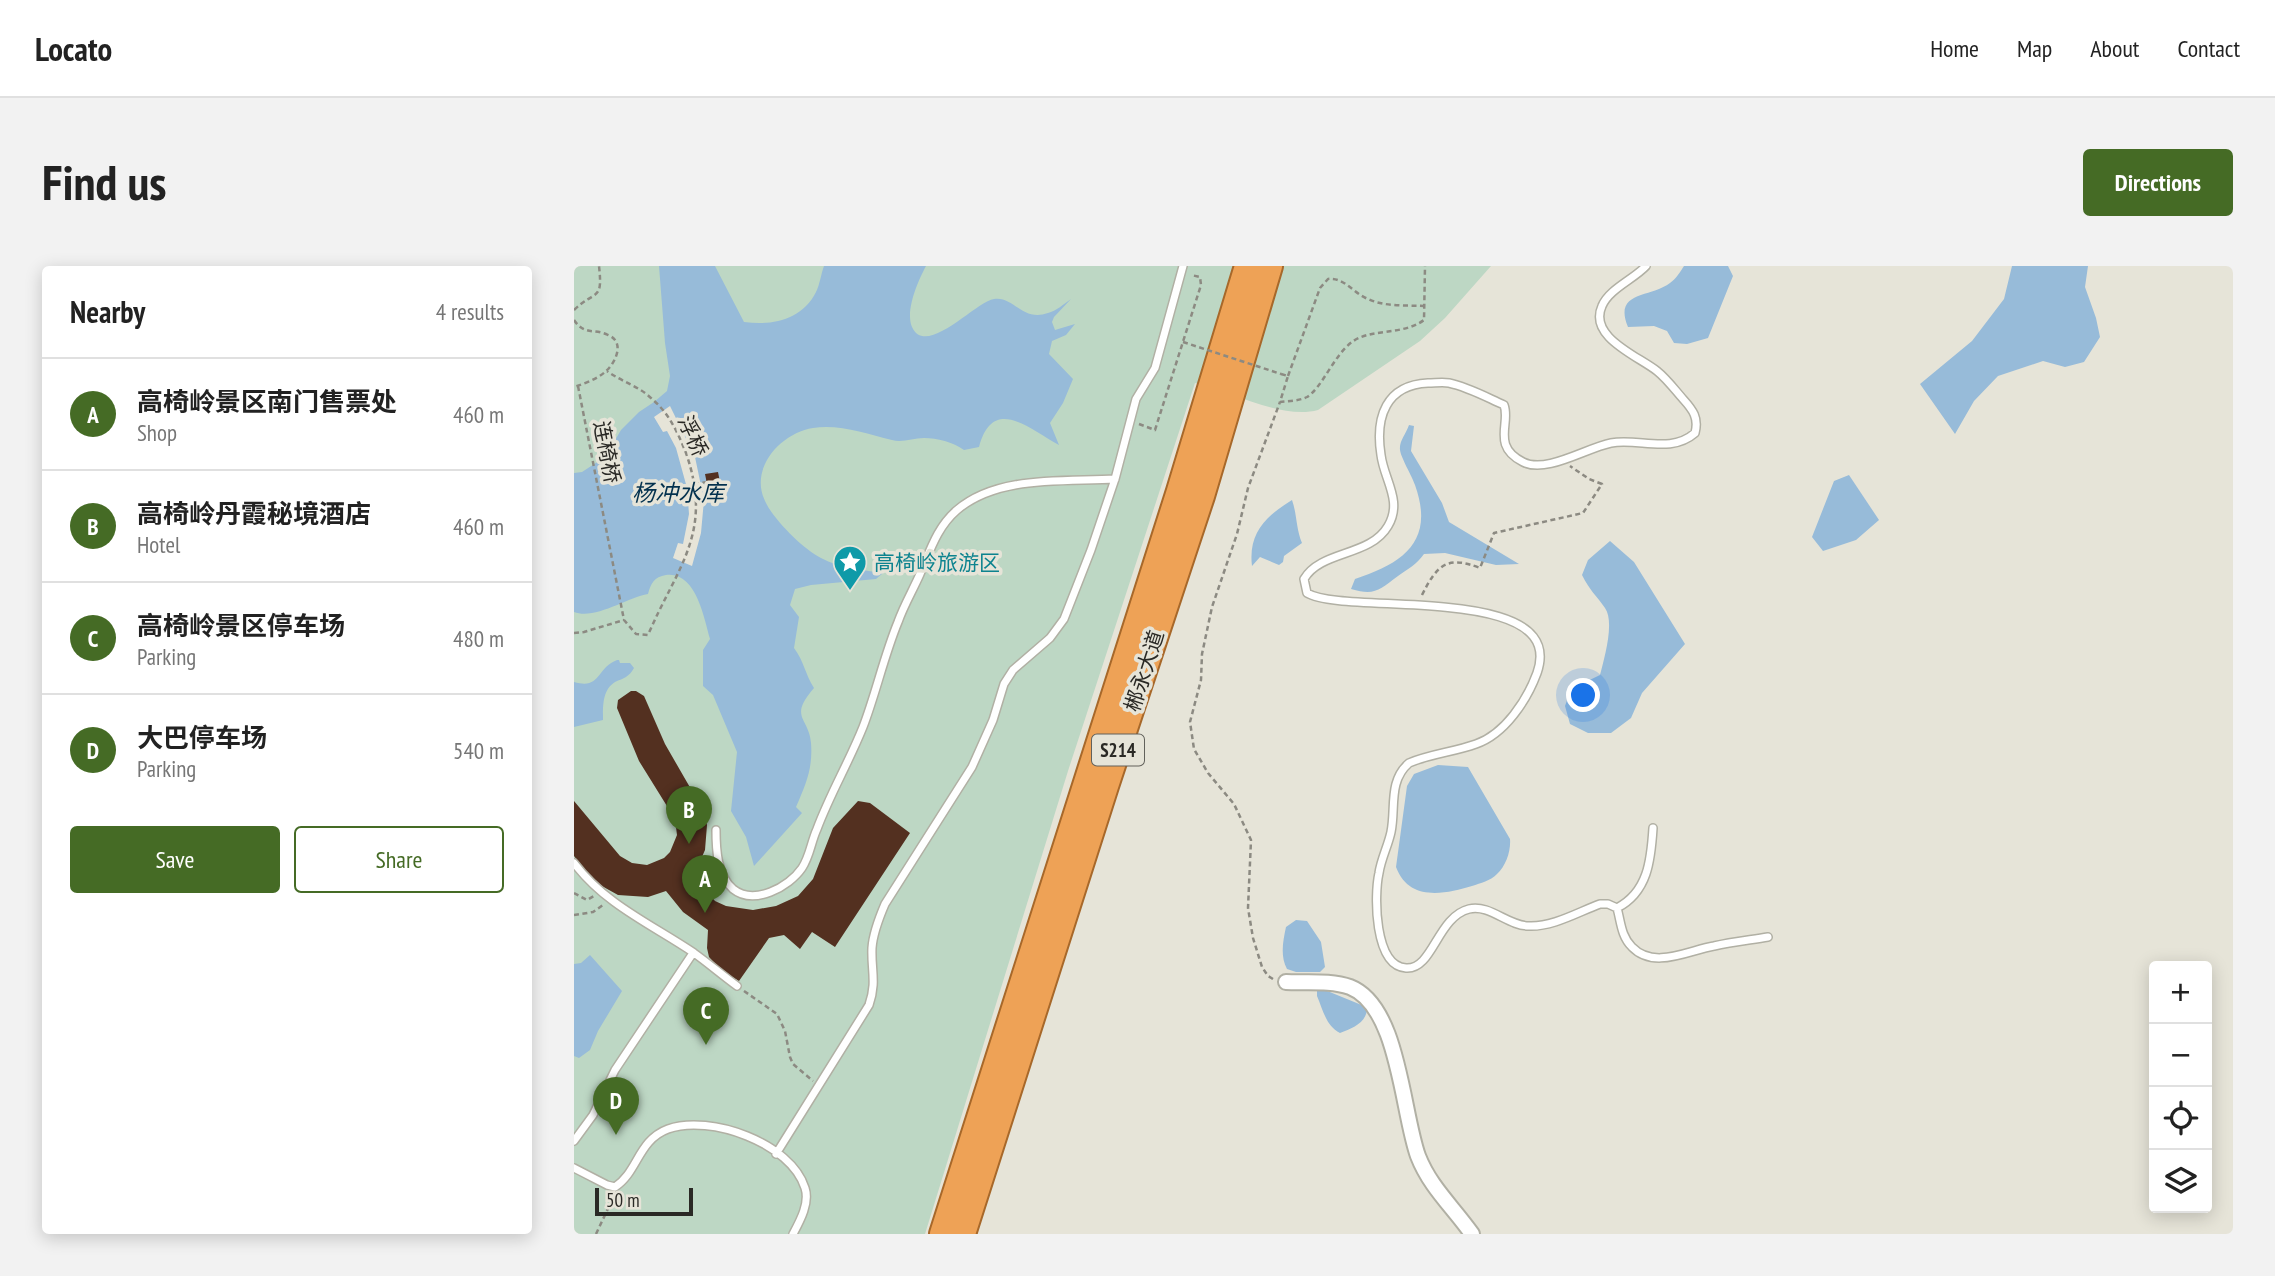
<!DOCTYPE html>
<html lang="en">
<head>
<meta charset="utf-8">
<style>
  :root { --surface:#fff; --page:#f2f2f2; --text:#222; --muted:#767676; --line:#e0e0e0; --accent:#456b25 }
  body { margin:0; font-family:"PT Sans Narrow","Noto Sans SC",sans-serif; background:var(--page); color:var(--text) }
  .controls { position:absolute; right:21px; bottom:21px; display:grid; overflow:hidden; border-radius:7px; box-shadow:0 4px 18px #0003 }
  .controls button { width:63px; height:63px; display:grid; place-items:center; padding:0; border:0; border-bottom:2px solid var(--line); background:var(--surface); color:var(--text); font:35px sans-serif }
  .scale { position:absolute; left:21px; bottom:18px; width:98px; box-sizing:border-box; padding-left:7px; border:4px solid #2a2925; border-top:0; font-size:19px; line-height:24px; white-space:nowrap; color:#2a2925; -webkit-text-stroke:5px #e6e4d8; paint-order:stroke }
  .you { position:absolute; left:1010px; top:430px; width:24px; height:24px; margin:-18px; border:5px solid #fff; border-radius:50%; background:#1a73e8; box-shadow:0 0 0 10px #1a73e833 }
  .badge { display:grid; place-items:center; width:46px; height:46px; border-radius:50%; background:var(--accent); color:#fff; font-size:23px; font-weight:700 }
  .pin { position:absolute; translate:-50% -58px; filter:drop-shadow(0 2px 4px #0008) }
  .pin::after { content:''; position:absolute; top:37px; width:24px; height:21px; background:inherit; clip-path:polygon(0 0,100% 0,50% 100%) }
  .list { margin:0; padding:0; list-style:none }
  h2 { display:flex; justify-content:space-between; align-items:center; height:91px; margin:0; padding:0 28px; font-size:30px }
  h2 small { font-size:23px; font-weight:400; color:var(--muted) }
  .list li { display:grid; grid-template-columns:46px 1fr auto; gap:21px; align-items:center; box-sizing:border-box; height:112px; padding:0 28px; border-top:2px solid var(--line) }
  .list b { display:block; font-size:26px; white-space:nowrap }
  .list p { margin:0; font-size:23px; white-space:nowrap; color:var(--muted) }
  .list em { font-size:23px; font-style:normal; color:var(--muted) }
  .actions { display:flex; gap:14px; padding:21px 28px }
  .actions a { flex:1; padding:16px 0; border:2px solid var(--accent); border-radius:7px; text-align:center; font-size:24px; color:var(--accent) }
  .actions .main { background:var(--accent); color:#fff }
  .icon { flex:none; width:38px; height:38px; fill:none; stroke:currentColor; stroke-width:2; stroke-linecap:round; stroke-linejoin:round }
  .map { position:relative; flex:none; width:1659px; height:968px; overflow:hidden; border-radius:7px }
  header { display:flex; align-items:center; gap:42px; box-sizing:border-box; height:98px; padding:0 35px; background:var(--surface); border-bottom:2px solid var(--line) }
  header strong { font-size:33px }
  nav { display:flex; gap:38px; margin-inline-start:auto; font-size:24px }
  .intro { display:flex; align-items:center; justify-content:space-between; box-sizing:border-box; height:168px; padding:0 42px }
  h1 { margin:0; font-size:49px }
  .button { padding:18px 32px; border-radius:7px; background:var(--accent); color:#fff; font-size:24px; font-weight:700 }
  main { display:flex; gap:42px; padding:0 42px }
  aside { flex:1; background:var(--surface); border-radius:7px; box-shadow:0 4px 18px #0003 }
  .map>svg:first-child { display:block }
  .green { fill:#bdd7c4 }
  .water { fill:#97bbd9 }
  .pier { fill:#e6e4d8 }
  .building { fill:#533020 }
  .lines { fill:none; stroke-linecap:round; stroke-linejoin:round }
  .service-casing { stroke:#b1b0a4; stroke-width:10 }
  .minor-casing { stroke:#b1b0a4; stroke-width:18 }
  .trunk-casing { stroke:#a7682a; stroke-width:28 }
  .path { stroke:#8c8a82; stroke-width:2.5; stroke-dasharray:5 3.5; stroke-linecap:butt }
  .service { stroke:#fff; stroke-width:7 }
  .minor { stroke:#fff; stroke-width:14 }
  .trunk { stroke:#eea256; stroke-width:24 }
  .path-bridge { stroke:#8c8a82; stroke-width:2.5; stroke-dasharray:5 3.5; stroke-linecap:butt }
  .labels { text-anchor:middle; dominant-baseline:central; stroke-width:7; stroke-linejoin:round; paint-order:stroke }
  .shield { fill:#e6e4d8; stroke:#62615b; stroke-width:2 }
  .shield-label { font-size:19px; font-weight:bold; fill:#2a2925 }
  .street-label { font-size:21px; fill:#2a2925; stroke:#e6e4d8 }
  .culture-label { font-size:21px; fill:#0d838f; stroke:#e6e4d8; text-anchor:start }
  .water-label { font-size:23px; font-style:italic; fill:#03314e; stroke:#e6e4d8 }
</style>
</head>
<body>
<header>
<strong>Locato</strong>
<nav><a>Home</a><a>Map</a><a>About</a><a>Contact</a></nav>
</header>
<div class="intro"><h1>Find us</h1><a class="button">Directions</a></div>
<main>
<aside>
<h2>Nearby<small>4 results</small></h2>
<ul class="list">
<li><span class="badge">A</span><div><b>高椅岭景区南门售票处</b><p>Shop</p></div><em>460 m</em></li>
<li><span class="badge">B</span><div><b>高椅岭丹霞秘境酒店</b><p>Hotel</p></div><em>460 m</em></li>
<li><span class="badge">C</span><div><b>高椅岭景区停车场</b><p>Parking</p></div><em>480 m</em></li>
<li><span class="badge">D</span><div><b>大巴停车场</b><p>Parking</p></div><em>540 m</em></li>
</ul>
<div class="actions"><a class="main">Save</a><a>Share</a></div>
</aside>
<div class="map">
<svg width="1659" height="968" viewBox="0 0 1659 968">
  <rect width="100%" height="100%" fill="#e6e4d8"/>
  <path class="green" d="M 0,0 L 917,0 L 871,52 L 846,75 L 744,144 C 708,154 657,125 621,117 L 494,505 L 351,968 L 0,968 Z"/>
  <path class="water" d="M 85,0 L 141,0 L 170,56 C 198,60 228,54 242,26 C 246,18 247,8 250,0 L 352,0 C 344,15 331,45 338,61 C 352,92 401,36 420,33 C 440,30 448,56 474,47 C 482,45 490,38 497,33 L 480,51 L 478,56 L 481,64 L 501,58 L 492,69 L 478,75 L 475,88 L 499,113 L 489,137 L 476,157 L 485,179 C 454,162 419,129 405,181 L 390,184 C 379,176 363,172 350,172 C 339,172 328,177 318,174 C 292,168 266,158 239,162 C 207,167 175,202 191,235 C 199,253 229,283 247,292 C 266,302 288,304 309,307 L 302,313 L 237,319 L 221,323 L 216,339 L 225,351 L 220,382 C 230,395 231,408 240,422 C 214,452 235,451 237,477 C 239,502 232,518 222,541 L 228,547 L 180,600 L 172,571 L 157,545 L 163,486 L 139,429 L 129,420 L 129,384 L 136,373 C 130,352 122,305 92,309 C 80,311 77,317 74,328 C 52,332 21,354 0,346 L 0,207 L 8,206 L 31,191 L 47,164 L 65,146 L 80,136 L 93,125 L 96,110 L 91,77 Z
    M 1110,0 L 1154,0 L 1159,10 L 1134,72 L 1113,78 L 1100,77 L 1093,65 L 1080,60 L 1054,61 C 1039,25 1076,32 1096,17 C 1102,13 1106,6 1110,0 Z
    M 1438,0 L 1514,0 L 1511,21 L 1522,52 L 1526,71 L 1510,96 L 1491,101 L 1469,95 L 1424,110 L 1400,135 L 1381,168 L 1346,118 L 1398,75 L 1430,33 Z
    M 835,159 L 840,160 L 837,185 L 868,237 L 875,256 L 945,298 L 922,299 L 871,287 L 850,288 C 842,299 835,302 824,310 C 805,324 801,330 777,323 L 781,313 C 830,297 861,275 841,219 C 838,210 827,192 826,184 C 825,175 832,168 835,159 Z
    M 1275,209 L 1305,254 L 1282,274 L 1249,285 L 1238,271 L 1260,215 Z
    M 718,234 C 723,248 722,263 728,277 L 710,290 L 709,296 L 705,299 L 686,291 L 678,300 C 674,267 692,250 718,234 Z
    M 1036,275 L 1060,296 L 1111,378 L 1068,427 L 1057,452 L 1037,467 L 1014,467 L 996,458 L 991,440 L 997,423 L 1026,409 C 1030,393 1041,356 1031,342 C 1022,329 1016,325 1008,309 L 1014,294 Z
    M 43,394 L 45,394 L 46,397 L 56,397 L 60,402 C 55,411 50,412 41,416 C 28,424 29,441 29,454 L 0,461 L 0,416 C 27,424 22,402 43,394 Z
    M 864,499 L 894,501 L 936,573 C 937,585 932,600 923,608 C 916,615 907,617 898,620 C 871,628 835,636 822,601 L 833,520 L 840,508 Z
    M 722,654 L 733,655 L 747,676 L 751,701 L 746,706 L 722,706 L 713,703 C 706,690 709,675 712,661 Z
    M 16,689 L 48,725 L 24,765 L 16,784 L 5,792 L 0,790 L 0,698 L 7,697 Z
    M 746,722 L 790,740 L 793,744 C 791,758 778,762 766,767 C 752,760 749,744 743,730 L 743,725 Z"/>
  <path class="pier" d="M 96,140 L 121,191 L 130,234 L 127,267 L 118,300 L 99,292 L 104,277 L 109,278 L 115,248 L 113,222 L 102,182 L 93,165 L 89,166 L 80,151 Z"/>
  <path class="building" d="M 144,206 L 147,221 L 134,223 L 131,208 Z
    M 57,425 L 62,425 L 70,430 L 91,478 L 129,544 L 133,559 L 131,584 L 124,600 L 117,608 L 141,635 L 152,640 L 179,644 L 202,640 L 224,630 L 239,613 L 259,562 L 284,535 L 296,537 L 336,567 L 261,681 L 238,666 L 226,683 L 210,669 L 195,672 L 165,715 L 148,705 L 135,691 L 133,682 L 134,664 L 109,646 L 92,625 L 74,631 L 44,629 L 26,619 L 14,608 L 0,590 L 0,535 L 46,590 L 58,597 L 73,599 L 90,592 L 96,586 L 103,569 L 101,553 L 65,495 L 43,442 L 44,434 Z"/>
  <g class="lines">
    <defs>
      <path id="service" d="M 1072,0 C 1060,13 1035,23 1028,40 C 1014,71 1064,90 1083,105 C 1093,113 1101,124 1109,133 C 1119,144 1125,152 1121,167 C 1097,188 1065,172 1037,177 C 1012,182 972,208 949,196 C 917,180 937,157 930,139 C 912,131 894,121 875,117 C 869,116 861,117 854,117 C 812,119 801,151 807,189 C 810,214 829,235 814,260 C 796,291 747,284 730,313 L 733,327 C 771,350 995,316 963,407 C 953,434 931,468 902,478 C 880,486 856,488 835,497 C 814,515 822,542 817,566 C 814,580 807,593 805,607 C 800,629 800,700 832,702 C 859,704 863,651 895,643 C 916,638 934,660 955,660 C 979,661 1004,646 1026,638 L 1034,638 L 1043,642 C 1047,656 1047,670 1058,681 C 1080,704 1115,684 1140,680 C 1158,676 1176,674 1194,671
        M 142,564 C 142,583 143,609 159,623 C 180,640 215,621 228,602 C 236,590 237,576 243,563 C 256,528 275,496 289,461 C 302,427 310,390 324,356 C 330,339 339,324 346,308 C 356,285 363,261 383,244 C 424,209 490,216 541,213
        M 0,597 C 32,639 77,658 120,687 C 134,697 148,709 163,720
        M 1043,642 C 1074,626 1077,594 1079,562
        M 0,875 L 19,849 L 41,804 L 119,687
        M 202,888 L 295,739 C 303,716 297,704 298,682 C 299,667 305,652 311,638 L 398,501 L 419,454 L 430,418 L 439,404 L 476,372 L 490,353 L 517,284 L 541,213 L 562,133 L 581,102 L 609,0
        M 0,902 L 33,919 L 41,921 C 64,906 64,874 94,863 C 136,848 217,877 231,922 C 236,937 226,955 219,968"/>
      <path id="minor" d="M 712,716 C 732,717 757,714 776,721 C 825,740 828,846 844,890 C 856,921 879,941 898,968"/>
      <path id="trunk" d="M 368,968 L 605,225 L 673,0
        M 389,968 L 532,520 L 628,230 L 696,0"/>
    </defs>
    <use href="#service" class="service-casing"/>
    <use href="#minor" class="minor-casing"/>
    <use href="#trunk" class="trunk-casing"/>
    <path class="path" d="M 0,44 C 22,23 29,36 25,0
      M 0,54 C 11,70 20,62 34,69 C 52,76 41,98 31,106 C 23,113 10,118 0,121
      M 707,108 L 714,110 L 706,136 C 715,135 725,135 733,131 C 748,122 760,89 778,76 C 796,62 828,70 850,54 L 851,0
      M 714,110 L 746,22 L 754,13 C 770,11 779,27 794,33 C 811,41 832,39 850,40
      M 4,120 L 50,354 L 62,368 L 74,369 C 103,301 140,267 112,187 C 104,167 95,147 78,133 C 65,120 48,116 33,105
      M 565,158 L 581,164 L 627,19 L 626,11 L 617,9
      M 120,218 L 133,216
      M 848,329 C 863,299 873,289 906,302 L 920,267 L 1009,247 L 1028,218 L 1015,213 L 996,200
      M 0,367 L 10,366 L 50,354
      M 0,627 L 13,634 L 20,630
      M 0,649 L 19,646 L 29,639
      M 699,713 L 694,710 L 688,701 L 679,672 L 674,642 L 677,574 L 660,538 L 634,507 L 620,483 L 616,456 L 627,414 L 628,388 L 638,341 L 663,268 L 674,222 L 706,136
      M 170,725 L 203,748 L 211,765 L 216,791 L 219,798 L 239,815
      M 22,968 L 39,932"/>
    <use href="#service" class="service"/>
    <use href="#minor" class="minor"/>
    <use href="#trunk" class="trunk"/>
    <path class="path-bridge" d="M 609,76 L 707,108"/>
  </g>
  <defs>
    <symbol id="sight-pin" viewBox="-11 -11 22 30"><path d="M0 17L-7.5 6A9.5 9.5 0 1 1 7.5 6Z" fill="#0f9aa8" stroke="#e6e4d8"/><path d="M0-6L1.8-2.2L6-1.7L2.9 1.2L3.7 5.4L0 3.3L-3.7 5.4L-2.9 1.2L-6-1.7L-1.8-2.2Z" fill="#fff"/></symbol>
  </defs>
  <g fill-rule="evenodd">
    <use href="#sight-pin" x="257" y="277" width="38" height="52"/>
  </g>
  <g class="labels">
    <rect class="shield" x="518" y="468.5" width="52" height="31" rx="5"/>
    <g class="shield-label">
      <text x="544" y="484">S214</text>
    </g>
    <g class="street-label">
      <text transform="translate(119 170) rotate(66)">浮桥</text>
      <text transform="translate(33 186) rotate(79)">连椅桥</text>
      <text transform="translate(570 405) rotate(-72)">郴永大道</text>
    </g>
    <g class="culture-label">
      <text x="300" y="296">高椅岭旅游区</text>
    </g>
    <g class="water-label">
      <text x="104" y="226">杨冲水库</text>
    </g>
  </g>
</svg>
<div class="controls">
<button>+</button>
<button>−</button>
<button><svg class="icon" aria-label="locate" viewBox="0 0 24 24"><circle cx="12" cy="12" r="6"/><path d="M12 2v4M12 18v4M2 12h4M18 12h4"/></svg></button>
<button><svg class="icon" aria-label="layers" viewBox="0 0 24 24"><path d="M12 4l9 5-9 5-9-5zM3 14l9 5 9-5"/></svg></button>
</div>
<div class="scale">50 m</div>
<div class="you"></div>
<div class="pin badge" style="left:131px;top:647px">A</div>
<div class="pin badge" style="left:115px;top:578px">B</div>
<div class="pin badge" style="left:132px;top:779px">C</div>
<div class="pin badge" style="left:42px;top:869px">D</div>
</div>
</main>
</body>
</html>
